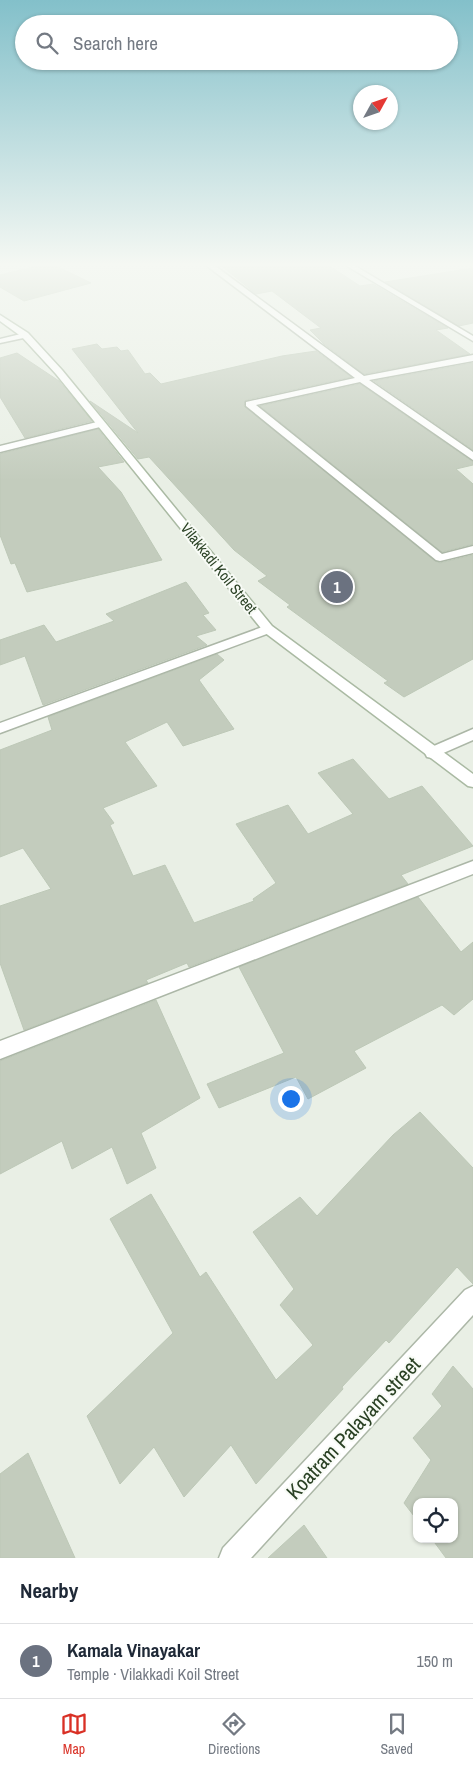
<!DOCTYPE html>
<html lang="en">
<head>
<meta charset="utf-8">
<style>
  :root { --surface:#fff; --page:#f2f2f3; --text:#1f2937; --muted:#747a83; --line:#e0e1e3; --accent:#d93025 }
  body { margin:0; font-family:"Archivo Narrow",sans-serif; background:var(--page); color:var(--text) }
  .controls { position:absolute; right:15px; bottom:15px; display:grid; overflow:hidden; border-radius:10px; box-shadow:0 1px 4px #0004 }
  .controls button { width:45px; height:45px; display:grid; place-items:center; padding:0; border:0; border-bottom:1px solid var(--line); background:var(--surface); color:var(--text); font:25px sans-serif }
  .compass { position:absolute; left:353px; top:85px; width:45px; height:45px; border-radius:50%; background:var(--surface); box-shadow:0 1px 4px #0004; rotate:50deg }
  .you { position:absolute; left:290px; top:1098px; width:18px; height:18px; margin:-12px; border:4px solid #fff; border-radius:50%; background:#1a73e8; box-shadow:0 0 0 8px #1a73e833 }
  .badge { display:grid; place-items:center; width:32px; height:32px; border-radius:50%; background:var(--accent); color:#fff; font-size:16px; font-weight:700 }
  .pin { position:absolute; translate:-50% -50%; border:2px solid #fff; box-shadow:0 1px 5px #0006 }
  .list { margin:0; padding:0; list-style:none }
  h2 { display:flex; justify-content:space-between; align-items:center; height:65px; margin:0; padding:0 20px; font-size:21px }
  h2 small { font-size:16px; font-weight:400; color:var(--muted) }
  .list li { display:grid; grid-template-columns:32px 1fr auto; gap:15px; align-items:center; box-sizing:border-box; height:75px; padding:0 20px; border-top:1px solid var(--line) }
  .list b { display:block; font-size:19px; white-space:nowrap }
  .list p { margin:0; font-size:16px; white-space:nowrap; color:var(--muted) }
  .list em { font-size:16px; font-style:normal; color:var(--muted) }
  .icon { flex:none; width:28px; height:28px; fill:none; stroke:currentColor; stroke-width:2; stroke-linecap:round; stroke-linejoin:round }
  .map { position:relative; flex:none; width:473px; height:1558px; overflow:hidden }
  .search { position:absolute; background:var(--surface); box-shadow:0 1px 4px #0004; left:15px; right:15px; top:15px; height:55px; display:flex; align-items:center; gap:12px; box-sizing:border-box; padding:0 18px; border-radius:28px; color:var(--muted); font-size:19px }
  .sheet { height:140px; background:var(--surface) }
  nav { display:flex; justify-content:space-around; align-items:center; box-sizing:border-box; height:70px; border-top:1px solid var(--line); background:var(--surface); font-size:14px; color:var(--muted) }
  nav a { display:grid; justify-items:center; gap:2px }
  nav .on { color:var(--accent) }
  .map>svg:first-child { display:block }
  .building { fill:#c3ccbd; stroke:#bdc8b7 }
  .lines { fill:none; stroke-linecap:round; stroke-linejoin:round }
  .street-casing { stroke:#acb7a7; stroke-width:3 }
  .secondary-casing { stroke:#aabaa3; stroke-width:3 }
  .street { fill:#fff; fill-rule:evenodd }
  .secondary { fill:#fff; fill-rule:evenodd }
  .labels { text-anchor:middle; dominant-baseline:central; stroke-width:4; stroke-linejoin:round; paint-order:stroke }
  .far-street-label { font-size:15px; fill:#2a4124; stroke:#f8fbf6 }
  .near-street-label { font-size:21px; fill:#2a4124; stroke:#f8fbf6 }
</style>
</head>
<body>
<div class="map">
<svg width="473" height="1558" viewBox="0 0 473 1558">
  <rect width="100%" height="100%" fill="#e9efe5"/>
  <path class="building" d="M 50,263 L 91,283 L 24,301 L 0,287 L 0,275 Z
    M 218,263 L 325,263 L 360,286 L 373,284 L 448,328 L 436,330 L 470,354 L 364,374 L 324,344 L 310,330 L 321,328 L 272,291 L 256,294 Z
    M 473,268 L 473,323 L 459,326 L 385,282 Z
    M 97,344 L 102,349 L 117,347 L 121,351 L 128,350 L 145,374 L 150,373 L 161,384 L 282,356 L 316,351 L 351,377 L 246,400 L 244,406 L 435,561 L 440,563 L 473,555 L 473,659 L 404,697 L 384,683 L 388,681 L 287,607 L 290,605 L 258,581 L 267,576 L 234,550 L 149,457 L 138,459 L 90,401 L 138,433 L 72,349 Z
    M 17,353 L 59,381 L 92,421 L 25,438 L 0,397 L 0,358 Z
    M 473,363 L 473,450 L 374,381 Z
    M 360,384 L 473,462 L 473,465 L 456,469 L 473,484 L 473,544 L 442,552 L 260,406 Z
    M 98,429 L 124,462 L 98,467 L 121,492 L 162,560 L 27,592 L 15,563 L 11,564 L 0,535 L 0,454 Z
    M 186,582 L 209,613 L 203,615 L 216,630 L 196,636 L 207,645 L 43,705 L 25,656 L 0,665 L 0,640 L 44,625 L 56,642 L 114,621 L 106,614 Z
    M 217,654 L 224,660 L 199,680 L 234,729 L 183,746 L 167,722 L 125,742 L 157,786 L 103,808 L 114,823 L 110,825 L 133,876 L 165,865 L 194,923 L 254,901 L 253,899 L 276,883 L 236,824 L 288,805 L 308,834 L 353,814 L 318,773 L 353,759 L 389,799 L 422,786 L 473,846 L 401,875 L 408,884 L 189,967 L 187,963 L 146,980 L 148,983 L 24,1030 L 0,963 L 0,906 L 51,889 L 23,848 L 0,857 L 0,750 L 52,730 L 48,717 Z
    M 418,897 L 461,952 L 473,942 L 473,999 L 454,1015 L 442,1005 L 354,1051 L 366,1068 L 308,1099 L 296,1077 L 219,1108 L 207,1084 L 284,1053 L 239,967 Z
    M 156,1000 L 200,1098 L 141,1133 L 156,1168 L 127,1184 L 112,1147 L 72,1169 L 62,1141 L 0,1174 L 0,1061 Z
    M 420,1112 L 473,1168 L 473,1284 L 457,1267 L 389,1343 L 386,1340 L 342,1387 L 343,1389 L 256,1484 L 231,1445 L 184,1497 L 154,1447 L 120,1484 L 87,1416 L 173,1333 L 110,1219 L 151,1194 L 200,1277 L 206,1272 L 276,1380 L 313,1345 L 280,1305 L 294,1289 L 253,1232 L 300,1197 L 317,1216 L 393,1135 Z
    M 453,1366 L 473,1389 L 473,1558 L 446,1558 L 432,1539 L 454,1539 L 454,1502 L 417,1502 L 417,1520 L 404,1503 L 431,1460 L 413,1438 L 442,1406 L 432,1394 Z
    M 28,1453 L 75,1558 L 0,1558 L 0,1474 Z
    M 304,1525 L 327,1558 L 268,1558 Z"/>
  <g class="lines">
    <defs>
      <path id="street" d="M 203,263 L 211,263 L 364,376 L 473,355 L 473,361 L 369,380 L 473,452 L 473,460 L 360,382 L 256,405 L 442,554 L 473,546 L 473,553 L 440,561 L 436,560 L 246,406 L 246,402 L 355,378 Z
        M 342,263 L 350,263 L 473,336 L 473,341 Z
        M 25,333 L 29,335 L 28,337 L 0,343 L 0,339 Z
        M 101,421 L 104,422 L 104,426 L 0,452 L 0,446 Z
        M 268,625 L 274,629 L 272,632 L 0,733 L 0,723 Z
        M 473,729 L 473,740 L 432,758 L 427,757 L 425,753 L 427,749 Z
        M 473,861 L 473,874 L 0,1059 L 0,1041 Z
        M 473,1286 L 473,1315 L 251,1558 L 219,1558 L 223,1548 L 465,1290 Z"/>
      <path id="secondary" d="M 0,315 L 28,333 L 62,370 L 272,626 L 473,774 L 473,787 L 468,786 L 264,632 L 56,374 L 22,337 L 0,321 Z"/>
    </defs>
    <use href="#street" class="street-casing"/>
    <use href="#secondary" class="secondary-casing"/>
    <use href="#street" class="street"/>
    <use href="#secondary" class="secondary"/>
  </g>
  <linearGradient id="sky" x2="0" y2="1"><stop stop-color="#83c0ca"/><stop offset="0.55" stop-color="#f5f8f3"/><stop offset="1" stop-color="#f5f8f3" stop-opacity="0"/></linearGradient>
  <rect width="473" height="481" fill="url(#sky)"/>
  <g class="labels">
    <g class="far-street-label">
      <text transform="translate(219 568) rotate(51)">Vilakkadi Koil Street</text>
    </g>
    <g class="near-street-label">
      <text transform="translate(353 1428) rotate(-47)">Koatram Palayam street</text>
    </g>
  </g>
</svg>
<div class="controls">
<button><svg class="icon" aria-label="locate" viewBox="0 0 24 24"><circle cx="12" cy="12" r="6"/><path d="M12 2v4M12 18v4M2 12h4M18 12h4"/></svg></button>
</div>
<svg class="compass" viewBox="-18 -18 36 36"><path d="M0-13l5 13h-10z" fill="#e53935"/><path d="M0 13l5-13h-10z" fill="#747a83"/></svg>
<div class="you"></div>
<div class="pin badge" style="left:337px;top:587px;background:#6b7280">1</div>
<div class="search"><svg class="icon" aria-label="search" viewBox="0 0 24 24"><circle cx="10" cy="10" r="6"/><path d="M15 15l6 6"/></svg>Search here</div>
</div>
<section class="sheet">
<h2>Nearby<small></small></h2>
<ul class="list">
<li><span class="badge" style="background:#6b7280">1</span><div><b>Kamala Vinayakar</b><p>Temple · Vilakkadi Koil Street</p></div><em>150 m</em></li>
</ul>
</section>
<nav>
<a class="on"><svg class="icon" aria-label="map" viewBox="0 0 24 24"><path d="M3 6l6-2 6 2 6-2v14l-6 2-6-2-6 2zM9 4v14M15 6v14"/></svg>Map</a>
<a><svg class="icon" aria-label="directions" viewBox="0 0 24 24"><path d="M12 3l9 9-9 9-9-9zM9 14v-3h6M13 9l2 2-2 2"/></svg>Directions</a>
<a><svg class="icon" aria-label="saved" viewBox="0 0 24 24"><path d="M7 4h10v16l-5-4-5 4z"/></svg>Saved</a>
</nav>
</body>
</html>
